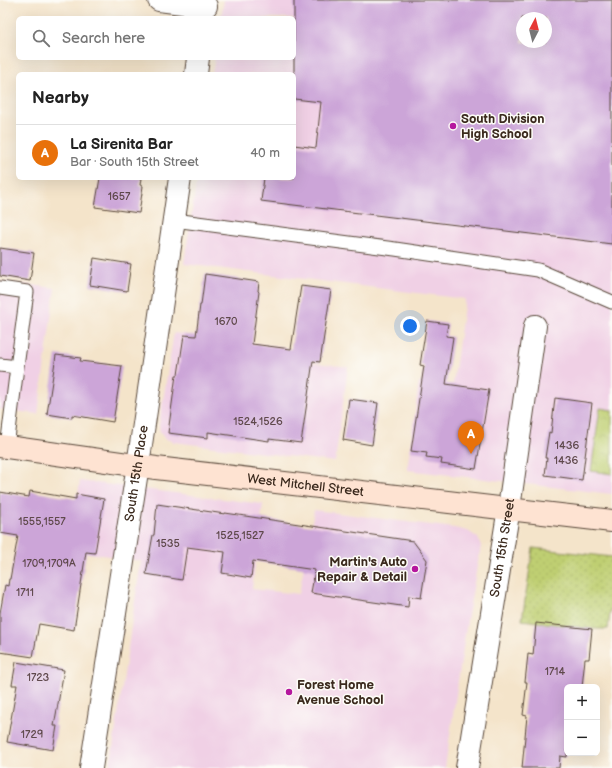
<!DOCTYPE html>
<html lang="en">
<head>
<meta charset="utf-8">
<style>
  :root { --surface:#fff; --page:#f2f2f2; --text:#222; --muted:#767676; --line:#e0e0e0; --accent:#b45309 }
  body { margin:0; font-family:"Balsamiq Sans",sans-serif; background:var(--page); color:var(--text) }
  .controls { position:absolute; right:12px; bottom:12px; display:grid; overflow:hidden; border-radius:6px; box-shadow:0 4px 16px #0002 }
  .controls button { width:36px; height:36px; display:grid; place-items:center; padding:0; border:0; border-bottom:1px solid var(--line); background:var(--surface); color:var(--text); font:20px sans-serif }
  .compass { position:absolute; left:516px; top:12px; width:36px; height:36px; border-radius:50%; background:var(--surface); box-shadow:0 4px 16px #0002; rotate:7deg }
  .you { position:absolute; left:410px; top:326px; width:14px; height:14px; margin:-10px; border:3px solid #fff; border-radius:50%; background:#1a73e8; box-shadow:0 0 0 6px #1a73e833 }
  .badge { display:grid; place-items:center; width:26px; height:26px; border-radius:50%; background:var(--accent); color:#fff; font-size:13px; font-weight:700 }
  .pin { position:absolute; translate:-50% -33px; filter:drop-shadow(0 1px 2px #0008) }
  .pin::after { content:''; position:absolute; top:21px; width:14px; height:12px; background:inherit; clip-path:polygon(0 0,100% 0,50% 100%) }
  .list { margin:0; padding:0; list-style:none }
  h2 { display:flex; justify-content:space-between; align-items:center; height:52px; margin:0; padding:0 16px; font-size:17px }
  h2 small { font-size:13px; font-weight:400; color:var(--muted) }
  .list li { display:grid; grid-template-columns:26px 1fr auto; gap:12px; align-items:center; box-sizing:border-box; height:56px; padding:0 16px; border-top:1px solid var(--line) }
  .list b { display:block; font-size:15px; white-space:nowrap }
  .list p { margin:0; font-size:13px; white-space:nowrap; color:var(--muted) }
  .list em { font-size:13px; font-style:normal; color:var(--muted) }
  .icon { flex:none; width:22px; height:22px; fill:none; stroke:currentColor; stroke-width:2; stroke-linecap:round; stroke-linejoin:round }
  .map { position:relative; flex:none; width:612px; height:768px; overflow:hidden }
  .search { position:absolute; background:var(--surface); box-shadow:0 4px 16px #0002; left:16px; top:16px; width:280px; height:44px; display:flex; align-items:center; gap:10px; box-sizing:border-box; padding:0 14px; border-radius:6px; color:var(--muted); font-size:15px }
  .panel { position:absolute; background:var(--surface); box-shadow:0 4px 16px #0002; left:16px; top:72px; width:280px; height:108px; border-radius:6px }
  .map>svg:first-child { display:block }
  .built { fill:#f0d0e5; fill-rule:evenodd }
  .park { fill:url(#park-crowns); stroke:#7d7c48 }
  .garden { fill:url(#garden-dots); stroke:#7d7c48 }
  .building { fill:#cca5d8; fill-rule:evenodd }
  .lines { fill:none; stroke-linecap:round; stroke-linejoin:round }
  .lane-casing { stroke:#574638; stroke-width:15 }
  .street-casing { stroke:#574638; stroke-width:24 }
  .secondary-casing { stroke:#574638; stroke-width:24 }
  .lane { stroke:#fff; stroke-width:13 }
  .street { stroke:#fff; stroke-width:22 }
  .secondary { stroke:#fee3d2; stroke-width:22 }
  .poi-dot { fill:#b5179e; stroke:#fdfcf7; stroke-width:1.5 }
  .labels { text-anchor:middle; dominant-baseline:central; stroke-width:3; stroke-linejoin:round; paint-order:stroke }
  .number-label { font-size:11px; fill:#5f494c }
  .poi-label { font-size:13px; font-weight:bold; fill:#3b2a1e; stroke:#fdfcf7; text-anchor:start }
  .street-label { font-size:13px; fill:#3b2a1e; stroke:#fdfcf7 }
</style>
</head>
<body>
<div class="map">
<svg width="612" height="768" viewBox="0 0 612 768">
  <defs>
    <pattern id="park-crowns" width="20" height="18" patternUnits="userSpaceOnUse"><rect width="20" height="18" fill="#bfcf72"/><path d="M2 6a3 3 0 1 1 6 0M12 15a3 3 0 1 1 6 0" fill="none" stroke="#a5b262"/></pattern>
    <pattern id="garden-dots" width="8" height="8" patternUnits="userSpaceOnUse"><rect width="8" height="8" fill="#bfcf72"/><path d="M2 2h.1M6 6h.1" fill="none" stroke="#a5b262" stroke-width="1.8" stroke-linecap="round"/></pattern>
  </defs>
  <rect width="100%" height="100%" fill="#fdfcf7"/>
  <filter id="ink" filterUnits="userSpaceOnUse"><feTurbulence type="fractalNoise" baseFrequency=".025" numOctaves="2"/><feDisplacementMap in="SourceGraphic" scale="8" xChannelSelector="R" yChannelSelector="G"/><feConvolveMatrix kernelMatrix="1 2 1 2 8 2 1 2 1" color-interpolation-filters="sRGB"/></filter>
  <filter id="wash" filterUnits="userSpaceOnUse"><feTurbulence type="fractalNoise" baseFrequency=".012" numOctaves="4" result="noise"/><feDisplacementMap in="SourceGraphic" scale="16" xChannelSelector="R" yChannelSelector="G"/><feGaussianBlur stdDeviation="0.9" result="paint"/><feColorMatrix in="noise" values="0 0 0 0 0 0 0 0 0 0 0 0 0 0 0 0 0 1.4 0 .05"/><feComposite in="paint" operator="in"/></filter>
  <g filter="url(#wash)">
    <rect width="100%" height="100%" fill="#f4e4ca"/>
    <path class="built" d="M 224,0 L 612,0 L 612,494 L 407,470 L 419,382 L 453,384 L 465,299 L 184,264 L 197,178 L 294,178 L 294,74 L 212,74 L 215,58 L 294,58 L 294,18 L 221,18 ZM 522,18 L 546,18 L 546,42 L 522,42 Z
      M 0,281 L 55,288 L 38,414 L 0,409 Z
      M 174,333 L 285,347 L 283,359 L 348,367 L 335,462 L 174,442 L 164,438 L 160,432 L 159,425 Z
      M 80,481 L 263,504 L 252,589 L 299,594 L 314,510 L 454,528 L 468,531 L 478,538 L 481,546 L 468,615 L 445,768 L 110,768 L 141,561 L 70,550 Z"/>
    <path class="park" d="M 600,408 L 612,410 L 612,474 L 591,471 Z"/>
    <path class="garden" d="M 533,548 L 612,557 L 612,595 L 608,629 L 592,629 L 522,620 Z"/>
    <g id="blocks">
      <path class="building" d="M 294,0 L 612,0 L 612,244 L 261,201 L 264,178 L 294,178 L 294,145 L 316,148 L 321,102 L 294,99 ZM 522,18 L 546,18 L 546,42 L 522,42 Z
        M 100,178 L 141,178 L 140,185 L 143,186 L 139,213 L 95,207 Z
        M 0,248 L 34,253 L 30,281 L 0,276 Z
        M 94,258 L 131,264 L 127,291 L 90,285 Z
        M 205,274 L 259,282 L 258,291 L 259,292 L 252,344 L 291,349 L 301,286 L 331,290 L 320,362 L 313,361 L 301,443 L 269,439 L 269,441 L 208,432 L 208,438 L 168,433 L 176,375 L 178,375 L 184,335 L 196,336 L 200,305 L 201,305 Z
        M 427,321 L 448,324 L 446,336 L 453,337 L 446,384 L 489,390 L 476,469 L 441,464 L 442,459 L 426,457 L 427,453 L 411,451 L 424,366 L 420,365 Z
        M 56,355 L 81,358 L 80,361 L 122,366 L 113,422 L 72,415 L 72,418 L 47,414 Z
        M 555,398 L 592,403 L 582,480 L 545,475 L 547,458 L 545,458 L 549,432 L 551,433 Z
        M 349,399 L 378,403 L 372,445 L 343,440 Z
        M 30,491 L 76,499 L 76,494 L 104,499 L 95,553 L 86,552 L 74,630 L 39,624 L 33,657 L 0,652 L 0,613 L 5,585 L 8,586 L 9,579 L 10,579 L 18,536 L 0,533 L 0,492 L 29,497 Z
        M 157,504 L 225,514 L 225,513 L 413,541 L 427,560 L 421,598 L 409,596 L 408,607 L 311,593 L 315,570 L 253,561 L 251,578 L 222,573 L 225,552 L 187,547 L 182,580 L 146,574 L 153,535 L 154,535 Z
        M 536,623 L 592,629 L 589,659 L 585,659 L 582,687 L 567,687 L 567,757 L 560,756 L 559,768 L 522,768 L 527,716 L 523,715 L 527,682 L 525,682 L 528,654 L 533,655 Z
        M 16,662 L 64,670 L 54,726 L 57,726 L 53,750 L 7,742 L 17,685 L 12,685 Z"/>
    </g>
  </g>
  <g filter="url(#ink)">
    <use href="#blocks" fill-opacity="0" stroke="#574638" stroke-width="1"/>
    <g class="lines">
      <defs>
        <path id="lane" d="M 174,220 L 395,249 L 538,270 L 612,302
          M 0,288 L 27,292 L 17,367 L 0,365
          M 7,447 L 17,367"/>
        <g id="street">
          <path d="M 159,0 L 206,6"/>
          <path d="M 196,74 L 198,58"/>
          <path id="s1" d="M 91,768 L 138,465 L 180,178"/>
          <path id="s2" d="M 467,768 L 509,508 L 535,326"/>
        </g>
        <g id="secondary">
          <path id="s3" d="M 0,446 L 156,468 L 612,521"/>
        </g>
      </defs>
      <use href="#lane" class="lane-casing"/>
      <use href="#street" class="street-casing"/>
      <use href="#secondary" class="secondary-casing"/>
      <use href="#lane" class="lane"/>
      <use href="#street" class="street"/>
      <use href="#secondary" class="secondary"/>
    </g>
  </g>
  <g class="poi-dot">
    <circle cx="453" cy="126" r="4"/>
    <circle cx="415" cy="569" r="4"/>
    <circle cx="289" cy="692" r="4"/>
  </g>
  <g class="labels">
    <g class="number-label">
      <text x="119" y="196">1657</text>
      <text x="226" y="321">1670</text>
      <text x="258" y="421">1524,1526</text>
      <text x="567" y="445">1436</text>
      <text x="566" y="460">1436</text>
      <text x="42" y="521">1555,1557</text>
      <text x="240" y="535">1525,1527</text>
      <text x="168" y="543">1535</text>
      <text x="49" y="563">1709,1709A</text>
      <text x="25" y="592">1711</text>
      <text x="555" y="671">1714</text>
      <text x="38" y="677">1723</text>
      <text x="32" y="734">1729</text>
    </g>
    <g class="poi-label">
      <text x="461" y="119">South Division<tspan x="461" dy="15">High School</tspan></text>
      <text x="407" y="562" text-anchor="end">Martin's Auto<tspan x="407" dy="15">Repair &amp; Detail</tspan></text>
      <text x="297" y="685">Forest Home<tspan x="297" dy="15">Avenue School</tspan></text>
    </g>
    <g class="street-label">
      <text stroke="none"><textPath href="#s1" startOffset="298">South 15th Place</textPath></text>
      <text stroke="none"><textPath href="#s3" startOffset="308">West Mitchell Street</textPath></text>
      <text stroke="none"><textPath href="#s2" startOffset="223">South 15th Street</textPath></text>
    </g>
  </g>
</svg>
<div class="controls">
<button>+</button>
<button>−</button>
</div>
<svg class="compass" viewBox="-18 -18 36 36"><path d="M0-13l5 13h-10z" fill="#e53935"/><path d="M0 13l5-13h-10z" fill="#767676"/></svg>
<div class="you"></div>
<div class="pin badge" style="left:471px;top:454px;background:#e8710a">A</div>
<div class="search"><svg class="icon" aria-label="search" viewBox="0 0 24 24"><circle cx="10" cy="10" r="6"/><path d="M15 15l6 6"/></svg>Search here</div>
<section class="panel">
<h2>Nearby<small></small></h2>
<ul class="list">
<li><span class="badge" style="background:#e8710a">A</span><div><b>La Sirenita Bar</b><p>Bar · South 15th Street</p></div><em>40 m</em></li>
</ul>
</section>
</div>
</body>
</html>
